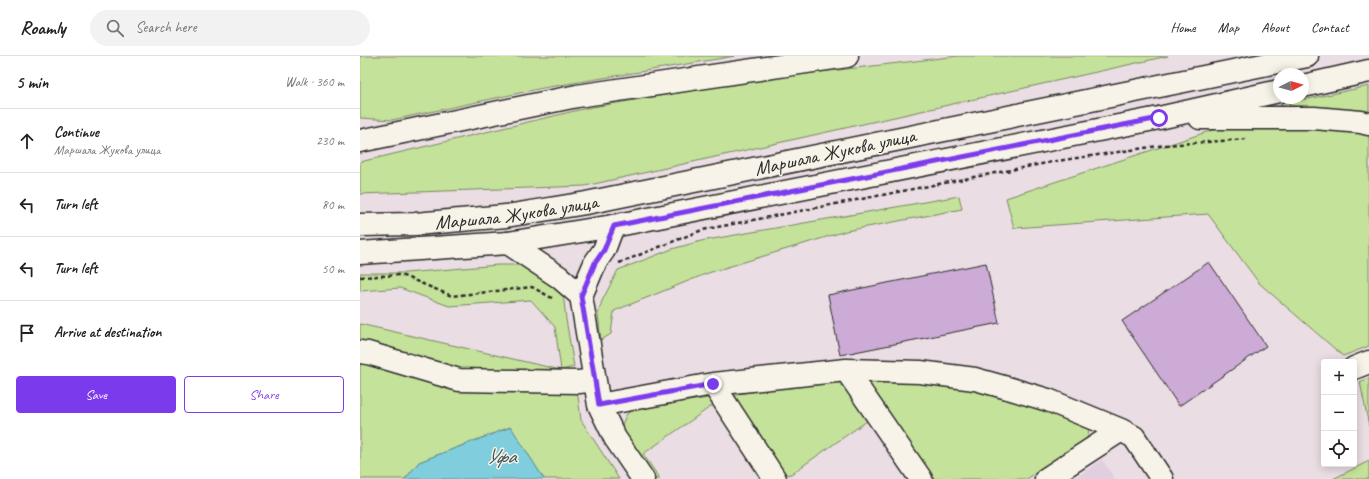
<!DOCTYPE html>
<html lang="en">
<head>
<meta charset="utf-8">
<style>
  :root { --surface:#fff; --page:#f2f2f2; --text:#222; --muted:#767676; --line:#e0e0e0; --accent:#7c3aed }
  body { margin:0; font-family:Caveat,sans-serif; background:var(--page); color:var(--text) }
  .controls { position:absolute; right:12px; bottom:12px; display:grid; overflow:hidden; border-radius:4px; box-shadow:0 2px 10px #0003 }
  .controls button { width:36px; height:36px; display:grid; place-items:center; padding:0; border:0; border-bottom:1px solid var(--line); background:var(--surface); color:var(--text); font:20px sans-serif }
  .compass { position:absolute; left:913px; top:12px; width:36px; height:36px; border-radius:50%; background:var(--surface); box-shadow:0 2px 10px #0003; rotate:84deg }
  .stop { position:absolute; width:12px; height:12px; margin:-9px; border:3px solid #7c3aed; border-radius:50%; background:#fff }
  .stop.end { background:#7c3aed; border-color:#fff; box-shadow:0 1px 4px #0008 }
  .list { margin:0; padding:0; list-style:none }
  h2 { display:flex; justify-content:space-between; align-items:center; height:52px; margin:0; padding:0 16px; font-size:17px }
  h2 small { font-size:13px; font-weight:400; color:var(--muted) }
  .list li { display:grid; grid-template-columns:26px 1fr auto; gap:12px; align-items:center; box-sizing:border-box; height:64px; padding:0 16px; border-top:1px solid var(--line) }
  .list b { display:block; font-size:15px; white-space:nowrap }
  .list p { margin:0; font-size:13px; white-space:nowrap; color:var(--muted) }
  .list em { font-size:13px; font-style:normal; color:var(--muted) }
  .actions { display:flex; gap:8px; padding:12px 16px }
  .actions a { flex:1; padding:9px 0; border:1px solid var(--accent); border-radius:4px; text-align:center; font-size:14px; color:var(--accent) }
  .actions .main { background:var(--accent); color:#fff }
  .icon { flex:none; width:22px; height:22px; fill:none; stroke:currentColor; stroke-width:2; stroke-linecap:round; stroke-linejoin:round }
  .map { position:relative; flex:none; width:1009px; height:423px; overflow:hidden }
  header { display:flex; align-items:center; gap:24px; box-sizing:border-box; height:56px; padding:0 20px; background:var(--surface); border-bottom:1px solid var(--line) }
  header strong { font-size:19px }
  nav { display:flex; gap:22px; margin-inline-start:auto; font-size:14px }
  .search { width:280px; height:36px; background:var(--page); display:flex; align-items:center; gap:10px; box-sizing:border-box; padding:0 14px; border-radius:22px; color:var(--muted); font-size:15px }
  main { display:flex }
  aside { flex:1; background:var(--surface) }
  .map>svg:first-child { display:block }
  .built { fill:#e1cedf }
  .green { fill:#c4e29a; stroke:#788662 }
  .water { fill:#7fcddd; stroke:#5d8c96 }
  .building { fill:#ccabd6; stroke:#2b2b2b }
  .lines { fill:none; stroke-linecap:round; stroke-linejoin:round }
  .minor-casing { stroke:#2b2b2b; stroke-width:25 }
  .major-casing { stroke:#2b2b2b; stroke-width:25 }
  .path { stroke:#2b2b2b; stroke-width:2.5; stroke-dasharray:4 3; stroke-linecap:butt }
  .minor { stroke:#f7f3e8; stroke-width:22 }
  .major { stroke:#f7f3e8; stroke-width:22 }
  .route { stroke:#7c3aed; stroke-width:5 }
  .labels { text-anchor:middle; dominant-baseline:central; stroke-width:3; stroke-linejoin:round; paint-order:stroke }
  .street-label { font-size:20px; fill:#2b2b2b; stroke:#f7f3e8 }
  .water-label { font-size:21px; font-style:italic; fill:#405458; stroke:#f7f3e8 }
</style>
</head>
<body>
<header>
<strong>Roamly</strong>
<div class="search"><svg class="icon" aria-label="search" viewBox="0 0 24 24"><circle cx="10" cy="10" r="6"/><path d="M15 15l6 6"/></svg>Search here</div>
<nav><a>Home</a><a>Map</a><a>About</a><a>Contact</a></nav>
</header>
<main>
<aside>
<h2>5 min<small>Walk · 360 m</small></h2>
<ul class="list">
<li><svg class="icon" aria-label="ahead" viewBox="0 0 24 24"><path d="M12 20V5M6 11l6-6 6 6"/></svg><div><b>Continue</b><p>Маршала Жукова улица</p></div><em>230 m</em></li>
<li><svg class="icon" aria-label="left" viewBox="0 0 24 24"><path d="M17 20v-9H6M10 6l-5 5 5 5"/></svg><div><b>Turn left</b></div><em>80 m</em></li>
<li><svg class="icon" aria-label="left" viewBox="0 0 24 24"><path d="M17 20v-9H6M10 6l-5 5 5 5"/></svg><div><b>Turn left</b></div><em>50 m</em></li>
<li><svg class="icon" aria-label="arrive" viewBox="0 0 24 24"><path d="M6 21V4h12l-3 4 3 4H6"/></svg><div><b>Arrive at destination</b></div></li>
</ul>
<div class="actions"><a class="main">Save</a><a>Share</a></div>
</aside>
<div class="map">
<svg width="1009" height="423" viewBox="0 0 1009 423">
  <rect width="100%" height="100%" fill="#eadde3"/>
  <filter id="ink" filterUnits="userSpaceOnUse"><feTurbulence type="fractalNoise" baseFrequency=".025" numOctaves="2"/><feDisplacementMap in="SourceGraphic" scale="8" xChannelSelector="R" yChannelSelector="G"/><feConvolveMatrix kernelMatrix="1 2 1 2 8 2 1 2 1" color-interpolation-filters="sRGB"/></filter>
  <g filter="url(#ink)">
    <path class="built" d="M 742,404 L 755,423 L 714,423 Z"/>
    <path class="green" d="M 0,0 L 375,0 L 183,32 L 32,64 L 0,62 Z
      M 598,0 L 808,0 L 225,130 L 0,138 L 0,106 L 227,52 L 402,23 Z
      M 1009,30 L 1009,56 L 920,49 Z
      M 865,70 L 1009,76 L 1009,290 L 983,300 L 899,227 L 848,158 L 654,172 L 646,142 Z
      M 599,140 L 602,153 L 486,175 L 450,186 L 348,217 L 254,255 L 251,278 L 241,284 L 238,258 L 242,245 L 258,214 L 312,193 L 341,185 Z
      M 138,209 L 160,209 L 176,216 L 203,237 L 206,263 L 214,311 L 201,314 L 198,332 L 217,333 L 221,364 L 259,423 L 184,423 L 150,371 L 59,406 L 45,423 L 0,423 L 0,268 L 201,314 L 195,271 L 171,244 L 89,250 L 40,232 L 0,235 L 0,217 L 46,217 Z
      M 1009,322 L 1009,370 L 1000,326 Z
      M 478,323 L 481,324 L 507,362 L 507,365 L 431,418 L 426,419 L 422,418 L 373,342 L 378,338 Z
      M 513,326 C 549,327 587,327 623,336 C 657,344 691,357 725,370 C 730,374 729,376 727,382 L 667,423 L 571,423 L 510,333 L 510,329 Z
      M 348,342 L 356,347 L 283,398 L 300,423 L 294,423 L 263,378 L 261,371 L 266,359 L 272,354 Z
      M 1009,405 L 1009,423 L 973,423 Z"/>
    <path class="water" d="M 151,371 L 184,423 L 45,423 L 59,406 Z"/>
    <path class="building" d="M 849,206 L 906,290 L 819,350 L 762,265 Z
      M 626,207 L 639,267 L 480,299 L 468,239 Z"/>
    <g class="lines">
      <defs>
        <path id="minor" d="M 0,85 L 217,40 L 487,0
          M 253,170 L 244,194 L 235,207 L 221,240 L 239,349 L 255,382 L 283,423
          M 148,187 L 199,221 L 221,240
          M 0,296 L 8,297 L 99,324 L 219,326 L 234,324
          M 994,312 L 1009,306
          M 486,314 L 561,423
          M 353,328 L 415,423
          M 239,349 L 353,328 L 486,314 L 560,316 L 615,323 L 651,333 L 688,344 L 761,374 L 774,381 L 802,423
          M 686,423 L 761,374"/>
        <g id="major">
          <path d="M 943,30 L 1009,15"/>
          <path d="M 840,62 L 954,62 L 1001,66 L 1009,68"/>
          <path id="s1" d="M 0,169 L 55,168 L 146,160 L 226,147 L 947,0"/>
          <path d="M 0,197 L 148,187 L 253,170 L 799,62 L 919,35"/>
        </g>
      </defs>
      <use href="#minor" class="minor-casing"/>
      <use href="#major" class="major-casing"/>
      <path class="path" d="M 259,207 L 342,174 L 697,105 L 805,89 L 887,83
        M 0,221 L 41,219 L 92,240 L 172,231 L 192,242"/>
      <use href="#minor" class="minor"/>
      <use href="#major" class="major"/>
    </g>
  </g>
  <g class="lines" filter="url(#ink)">
    <path class="route" d="M 353,328 L 239,349 L 221,240 L 235,207 L 244,194 L 254,170 L 799,62"/>
  </g>
  <g class="labels">
    <g class="street-label">
      <text transform="translate(475 96) rotate(-12)">Маршала Жукова улица</text>
      <text stroke="none"><textPath href="#s1" startOffset="157">Маршала Жукова улица</textPath></text>
    </g>
    <g class="water-label">
      <text x="141" y="400">Уфа</text>
    </g>
  </g>
</svg>
<div class="controls">
<button>+</button>
<button>−</button>
<button><svg class="icon" aria-label="locate" viewBox="0 0 24 24"><circle cx="12" cy="12" r="6"/><path d="M12 2v4M12 18v4M2 12h4M18 12h4"/></svg></button>
</div>
<svg class="compass" viewBox="-18 -18 36 36"><path d="M0-13l5 13h-10z" fill="#e53935"/><path d="M0 13l5-13h-10z" fill="#767676"/></svg>
<div class="stop" style="left:799px;top:62px"></div>
<div class="stop end" style="left:353px;top:328px"></div>
</div>
</main>
</body>
</html>
